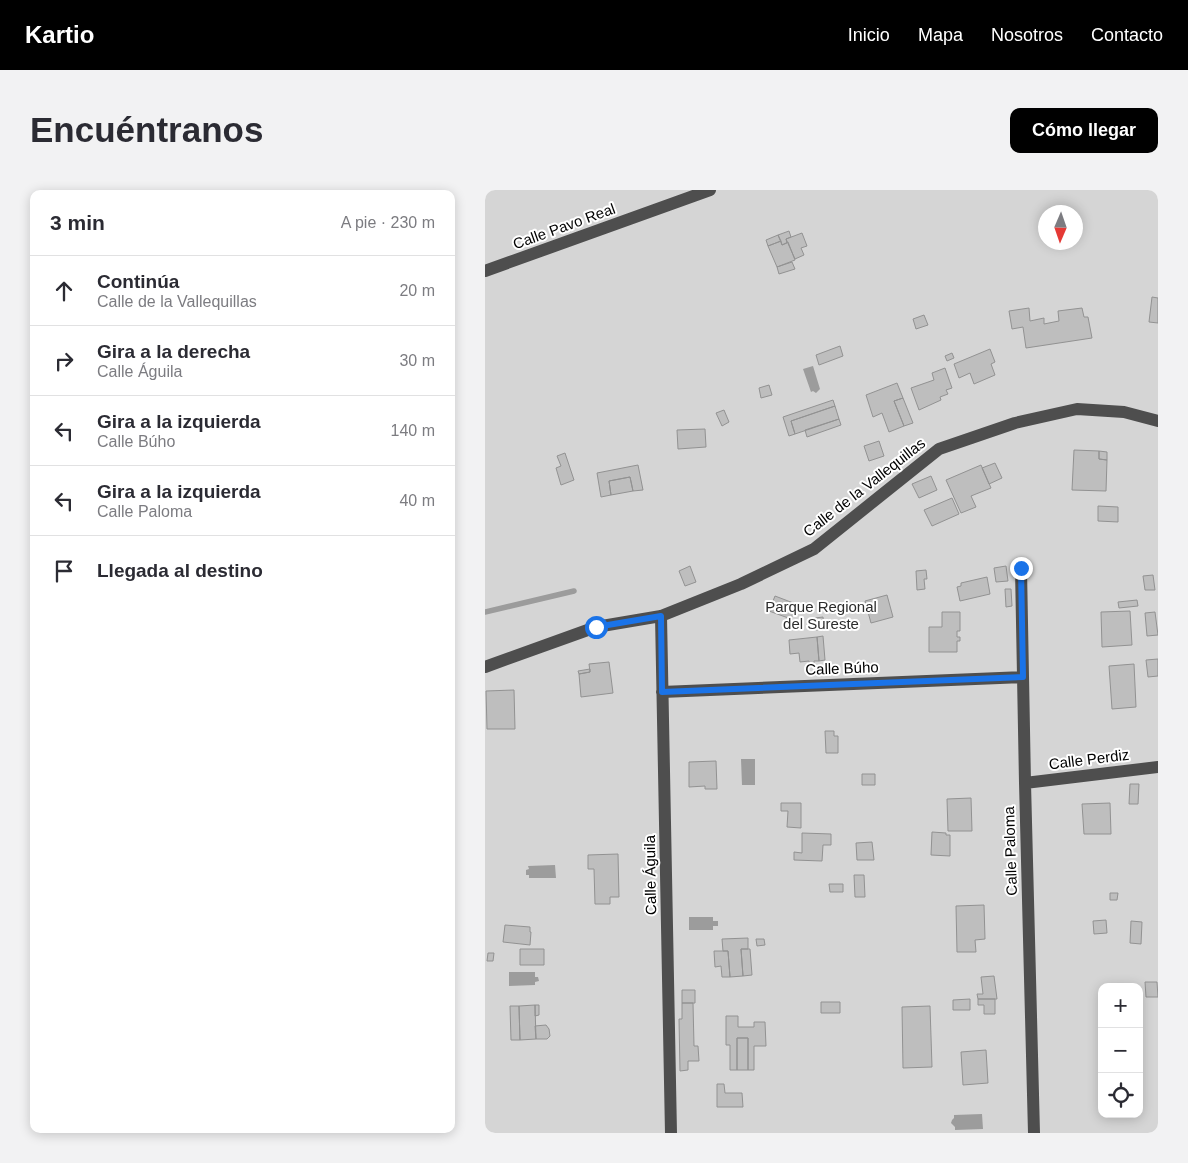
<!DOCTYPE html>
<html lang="es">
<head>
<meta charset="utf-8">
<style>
  :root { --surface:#fff; --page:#f2f2f3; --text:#2b2b33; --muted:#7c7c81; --line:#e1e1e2; --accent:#000 }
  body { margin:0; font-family:Arial,sans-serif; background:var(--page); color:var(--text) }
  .controls { position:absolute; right:15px; bottom:15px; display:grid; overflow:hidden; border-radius:10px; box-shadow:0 2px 12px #0003 }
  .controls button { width:45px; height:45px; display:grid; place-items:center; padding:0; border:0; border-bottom:1px solid var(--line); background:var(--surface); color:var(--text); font:25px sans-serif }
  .compass { position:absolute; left:553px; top:15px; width:45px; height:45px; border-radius:50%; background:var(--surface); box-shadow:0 2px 12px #0003; rotate:182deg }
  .stop { position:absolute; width:15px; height:15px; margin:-11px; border:4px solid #1a73e8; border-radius:50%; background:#fff }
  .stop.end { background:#1a73e8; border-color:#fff; box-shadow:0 1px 5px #0008 }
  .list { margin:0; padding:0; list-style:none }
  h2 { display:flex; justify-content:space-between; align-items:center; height:65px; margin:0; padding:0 20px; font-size:21px }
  h2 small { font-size:16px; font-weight:400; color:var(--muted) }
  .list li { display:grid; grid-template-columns:32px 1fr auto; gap:15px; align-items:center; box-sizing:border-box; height:70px; padding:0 20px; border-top:1px solid var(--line) }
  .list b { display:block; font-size:19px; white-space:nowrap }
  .list p { margin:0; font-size:16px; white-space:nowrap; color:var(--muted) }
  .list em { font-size:16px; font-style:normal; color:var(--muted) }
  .icon { flex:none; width:28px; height:28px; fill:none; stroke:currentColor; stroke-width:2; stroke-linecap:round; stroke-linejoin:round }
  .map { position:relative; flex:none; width:673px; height:943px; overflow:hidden; border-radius:10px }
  header { display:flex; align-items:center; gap:30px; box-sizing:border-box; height:70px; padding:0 25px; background:var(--accent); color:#fff }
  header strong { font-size:24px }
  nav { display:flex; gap:28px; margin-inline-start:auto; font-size:18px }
  .intro { display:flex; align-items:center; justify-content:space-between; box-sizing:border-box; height:120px; padding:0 30px }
  h1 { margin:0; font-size:35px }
  .button { padding:12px 22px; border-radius:10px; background:var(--accent); color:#fff; font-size:18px; font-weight:700 }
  main { display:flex; gap:30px; padding:0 30px }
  aside { flex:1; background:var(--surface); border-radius:10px; box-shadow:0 2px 12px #0003 }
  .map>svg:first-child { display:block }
  .green { fill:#d5d5d5; fill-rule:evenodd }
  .water { fill:#9c9c9c }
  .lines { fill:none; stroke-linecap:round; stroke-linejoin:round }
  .stream { stroke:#9c9c9c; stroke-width:5.5 }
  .building { fill:#bebebe; stroke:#929292 }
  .minor { stroke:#4e4e4e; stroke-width:12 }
  .route { stroke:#1a73e8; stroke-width:6 }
  .labels { text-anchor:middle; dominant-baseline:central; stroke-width:4; stroke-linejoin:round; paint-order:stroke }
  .street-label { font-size:15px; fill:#000; stroke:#fff }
  .park-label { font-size:15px; fill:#2c2c2c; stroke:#fff }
</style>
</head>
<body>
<header>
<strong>Kartio</strong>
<nav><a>Inicio</a><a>Mapa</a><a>Nosotros</a><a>Contacto</a></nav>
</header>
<div class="intro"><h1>Encuéntranos</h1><a class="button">Cómo llegar</a></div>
<main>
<aside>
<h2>3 min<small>A pie · 230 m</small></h2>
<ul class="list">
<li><svg class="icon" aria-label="ahead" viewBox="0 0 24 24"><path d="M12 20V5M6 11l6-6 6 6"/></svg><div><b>Continúa</b><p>Calle de la Vallequillas</p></div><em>20 m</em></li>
<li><svg class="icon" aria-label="right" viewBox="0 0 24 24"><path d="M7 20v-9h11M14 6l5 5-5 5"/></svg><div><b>Gira a la derecha</b><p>Calle Águila</p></div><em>30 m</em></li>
<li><svg class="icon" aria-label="left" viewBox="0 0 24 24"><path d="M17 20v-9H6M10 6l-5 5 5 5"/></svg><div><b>Gira a la izquierda</b><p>Calle Búho</p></div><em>140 m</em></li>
<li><svg class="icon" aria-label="left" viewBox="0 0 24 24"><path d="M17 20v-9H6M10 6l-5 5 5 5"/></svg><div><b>Gira a la izquierda</b><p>Calle Paloma</p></div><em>40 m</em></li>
<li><svg class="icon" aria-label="arrive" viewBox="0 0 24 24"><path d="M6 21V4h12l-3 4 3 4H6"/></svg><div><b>Llegada al destino</b></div></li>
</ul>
</aside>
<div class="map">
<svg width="673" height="943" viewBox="0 0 673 943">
  <rect width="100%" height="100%" fill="#fff"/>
  <path class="green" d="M 0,0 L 673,0 L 673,943 L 0,943 ZM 560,22 L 590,22 L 590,52 L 560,52 ZM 617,797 L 654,797 L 654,924 L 617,924 Z"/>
  <path class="water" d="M 328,176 L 335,199 L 331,203 L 328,201 L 326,202 L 318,179 Z
    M 256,569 L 270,569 L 270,595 L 257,595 Z
    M 70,675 L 71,688 L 44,688 L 44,685 L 41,685 L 41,680 L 44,679 L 43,676 Z
    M 204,727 L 228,727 L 228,731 L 233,731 L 233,736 L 228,736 L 228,740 L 204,740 Z
    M 24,782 L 50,782 L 50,787 L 53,787 L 54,791 L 50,792 L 50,795 L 24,796 Z
    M 497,924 L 498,939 L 470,940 L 470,937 L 466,933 L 467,930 L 469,928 L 469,925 Z"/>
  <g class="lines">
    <path class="stream" d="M 0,422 L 89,401"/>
  </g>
  <path class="building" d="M 304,41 L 306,47 L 301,49 L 302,53 L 297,55 L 293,45 Z
    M 317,43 L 322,56 L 316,58 L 319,65 L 310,69 L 301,49 Z
    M 293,45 L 296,51 L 283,56 L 281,50 Z
    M 296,51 L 297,55 L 303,52 L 310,70 L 292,77 L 283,56 Z
    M 307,72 L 310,79 L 294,84 L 292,77 Z
    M 667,107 L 673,108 L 673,133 L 664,132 Z
    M 544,118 L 545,131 L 559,128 L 559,134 L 574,131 L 573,121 L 597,118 L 599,127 L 603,127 L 607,148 L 541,158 L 538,137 L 527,139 L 524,121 Z
    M 439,125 L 443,135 L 431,139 L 428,129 Z
    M 355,156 L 358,166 L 334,175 L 331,165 Z
    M 505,159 L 510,172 L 506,174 L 510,185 L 489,194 L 485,183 L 474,188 L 469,174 Z
    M 467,163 L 469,168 L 462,171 L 460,166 Z
    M 460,178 L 467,198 L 461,200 L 463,204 L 455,207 L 456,210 L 434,220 L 426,198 L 449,190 L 447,183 Z
    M 412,193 L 418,208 L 409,211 L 419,236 L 404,242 L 397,223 L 388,227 L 381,205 Z
    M 284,195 L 287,205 L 276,208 L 274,198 Z
    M 418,208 L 428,233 L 419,236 L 409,211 Z
    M 348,210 L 350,216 L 306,231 L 310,244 L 304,246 L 298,227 Z
    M 350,216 L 354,229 L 310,244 L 306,231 Z
    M 239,220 L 244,232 L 237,236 L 231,223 Z
    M 354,229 L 356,235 L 322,247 L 320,240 Z
    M 220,239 L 221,257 L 193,259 L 192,240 Z
    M 394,251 L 399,266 L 384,271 L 379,256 Z
    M 589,260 L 614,261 L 614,269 L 622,270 L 621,301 L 587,300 Z
    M 614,261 L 622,262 L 622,270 L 614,269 Z
    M 80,263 L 89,290 L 76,295 L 71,278 L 76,276 L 72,266 Z
    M 510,273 L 517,288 L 504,294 L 497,278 Z
    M 153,275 L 158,300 L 148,301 L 145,287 L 124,291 L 126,305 L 116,307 L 112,283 Z
    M 496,275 L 506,298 L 486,306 L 491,317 L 476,323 L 461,290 Z
    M 446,286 L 452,300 L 434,308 L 427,294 Z
    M 145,287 L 148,301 L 126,305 L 124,291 Z
    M 467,308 L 474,324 L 447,336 L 439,320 Z
    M 613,316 L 633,317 L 633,332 L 613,331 Z
    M 205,376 L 211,392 L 200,396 L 194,381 Z
    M 521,376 L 523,391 L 511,392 L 509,378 Z
    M 441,380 L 442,389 L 439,389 L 440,399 L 432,400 L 431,381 Z
    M 668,385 L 670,400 L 660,400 L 658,386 Z
    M 502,387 L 505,404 L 475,411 L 472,397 L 476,396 L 476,393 Z
    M 520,399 L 526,399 L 527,416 L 521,417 Z
    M 402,405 L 408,427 L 386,433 L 380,411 Z
    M 290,406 L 311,414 L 306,429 L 284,421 Z
    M 652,410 L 653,416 L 634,418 L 633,412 Z
    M 645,421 L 647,455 L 617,457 L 616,422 Z
    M 457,422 L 475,422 L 475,441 L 472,441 L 472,447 L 475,447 L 475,451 L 472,451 L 472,462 L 444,462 L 444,437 L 457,437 Z
    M 670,422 L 673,445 L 662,446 L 660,423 Z
    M 338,427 L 339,439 L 331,440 L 330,428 Z
    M 338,446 L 340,470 L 334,471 L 332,447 Z
    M 332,447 L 334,471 L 329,471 L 329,475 L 324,475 L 324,471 L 315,472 L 314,463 L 305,464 L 304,450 Z
    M 673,469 L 673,486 L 663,487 L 661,470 Z
    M 124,472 L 128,503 L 96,507 L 94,484 L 105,482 L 104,474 Z
    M 649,474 L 651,517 L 627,519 L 624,476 Z
    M 105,479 L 105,482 L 94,484 L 93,481 Z
    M 29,500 L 30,539 L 2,539 L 1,501 Z
    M 340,541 L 349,541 L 349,546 L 353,546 L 353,563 L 341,563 Z
    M 231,571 L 232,599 L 220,599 L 220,596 L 204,597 L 204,572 Z
    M 377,584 L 390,584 L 390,595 L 377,595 Z
    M 645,594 L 654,594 L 653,614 L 644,614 Z
    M 486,608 L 487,641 L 463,641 L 462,609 Z
    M 296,613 L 316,613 L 316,638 L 302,637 L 303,621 L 296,621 Z
    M 625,613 L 626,644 L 599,644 L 597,614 Z
    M 447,642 L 461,643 L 461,645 L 465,645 L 465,666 L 446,665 Z
    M 317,643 L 346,644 L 346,655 L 338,655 L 337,671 L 309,670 L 309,662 L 317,663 Z
    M 387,652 L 389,670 L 372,670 L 371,653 Z
    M 133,664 L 134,707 L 125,707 L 125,714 L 110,714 L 109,679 L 103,679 L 103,665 Z
    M 369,685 L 379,685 L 380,707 L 370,707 Z
    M 344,694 L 358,694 L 358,702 L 345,702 Z
    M 625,703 L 633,703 L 632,710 L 625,710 Z
    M 499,715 L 500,749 L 490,750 L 491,762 L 472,762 L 471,716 Z
    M 621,730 L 622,743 L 609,744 L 608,731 Z
    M 646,731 L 657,732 L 656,754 L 645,753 Z
    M 20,735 L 45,737 L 45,742 L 46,742 L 45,755 L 18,752 Z
    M 263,748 L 263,759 L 256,759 L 258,786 L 245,787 L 243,761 L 238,761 L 237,749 Z
    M 271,749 L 279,749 L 280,755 L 272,756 Z
    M 35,759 L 59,759 L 59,775 L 35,775 Z
    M 256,759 L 265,759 L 267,785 L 258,786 Z
    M 229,761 L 243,761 L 245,787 L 237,787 L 236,776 L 230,777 Z
    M 3,763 L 9,763 L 8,771 L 2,771 Z
    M 509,786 L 512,809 L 493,809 L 492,804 L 498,804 L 496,787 Z
    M 660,792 L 672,792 L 673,807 L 661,807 Z
    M 197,800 L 210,800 L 210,813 L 197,813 Z
    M 485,809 L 485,820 L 468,820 L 468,810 Z
    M 493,809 L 510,809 L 510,824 L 499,824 L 499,815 L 493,815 Z
    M 336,812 L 355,812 L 355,823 L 336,823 Z
    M 197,813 L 208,813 L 209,856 L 213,856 L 214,871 L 203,871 L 203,880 L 195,881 L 194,829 L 197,829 Z
    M 50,815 L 54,815 L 54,825 L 50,826 Z
    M 50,815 L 51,849 L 35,850 L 34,816 Z
    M 25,816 L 34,816 L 35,850 L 26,850 Z
    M 445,816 L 447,877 L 418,878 L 417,817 Z
    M 241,826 L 253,826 L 253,837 L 269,837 L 269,832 L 280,832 L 281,856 L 269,856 L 269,880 L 263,880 L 263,848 L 252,848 L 252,880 L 245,880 L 245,855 L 241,855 Z
    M 61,835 L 64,839 L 65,846 L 62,849 L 51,849 L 50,836 Z
    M 252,848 L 263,848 L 263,880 L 252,880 Z
    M 501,860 L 503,893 L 478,895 L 476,862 Z
    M 232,894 L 239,894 L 240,903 L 257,903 L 258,917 L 232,917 Z"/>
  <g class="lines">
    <path class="minor" d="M 0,81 L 225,0
      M 536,379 L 540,593 L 549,943
      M 176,426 L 186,943
      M 0,477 L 111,437 L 176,426 L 256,394 L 329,359 L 454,259 L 530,233 L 592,219 L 639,222 L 673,231
      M 177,502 L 538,487
      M 540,593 L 673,577"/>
  </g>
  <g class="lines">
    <path class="route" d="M 111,437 L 176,426 L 177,502 L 538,487 L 536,378"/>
  </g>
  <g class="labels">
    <g class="street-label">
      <text transform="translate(79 36) rotate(-20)">Calle Pavo Real</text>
      <text transform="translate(379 297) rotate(-38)">Calle de la Vallequillas</text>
      <text transform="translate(357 478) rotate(-2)">Calle Búho</text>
      <text transform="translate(604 569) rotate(-7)">Calle Perdiz</text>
      <text transform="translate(525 661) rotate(-92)">Calle Paloma</text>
      <text transform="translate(165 685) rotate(-91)">Calle Águila</text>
    </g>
    <g class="park-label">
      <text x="336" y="416">Parque Regional<tspan x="336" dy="17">del Sureste</tspan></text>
    </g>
  </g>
</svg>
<div class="controls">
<button>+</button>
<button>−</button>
<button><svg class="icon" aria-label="locate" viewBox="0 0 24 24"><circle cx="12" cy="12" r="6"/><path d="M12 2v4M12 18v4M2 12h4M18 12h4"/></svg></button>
</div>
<svg class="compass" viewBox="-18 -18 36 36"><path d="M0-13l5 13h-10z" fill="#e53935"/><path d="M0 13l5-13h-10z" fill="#7c7c81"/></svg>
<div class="stop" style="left:111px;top:437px"></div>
<div class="stop end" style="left:536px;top:378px"></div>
</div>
</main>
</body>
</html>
